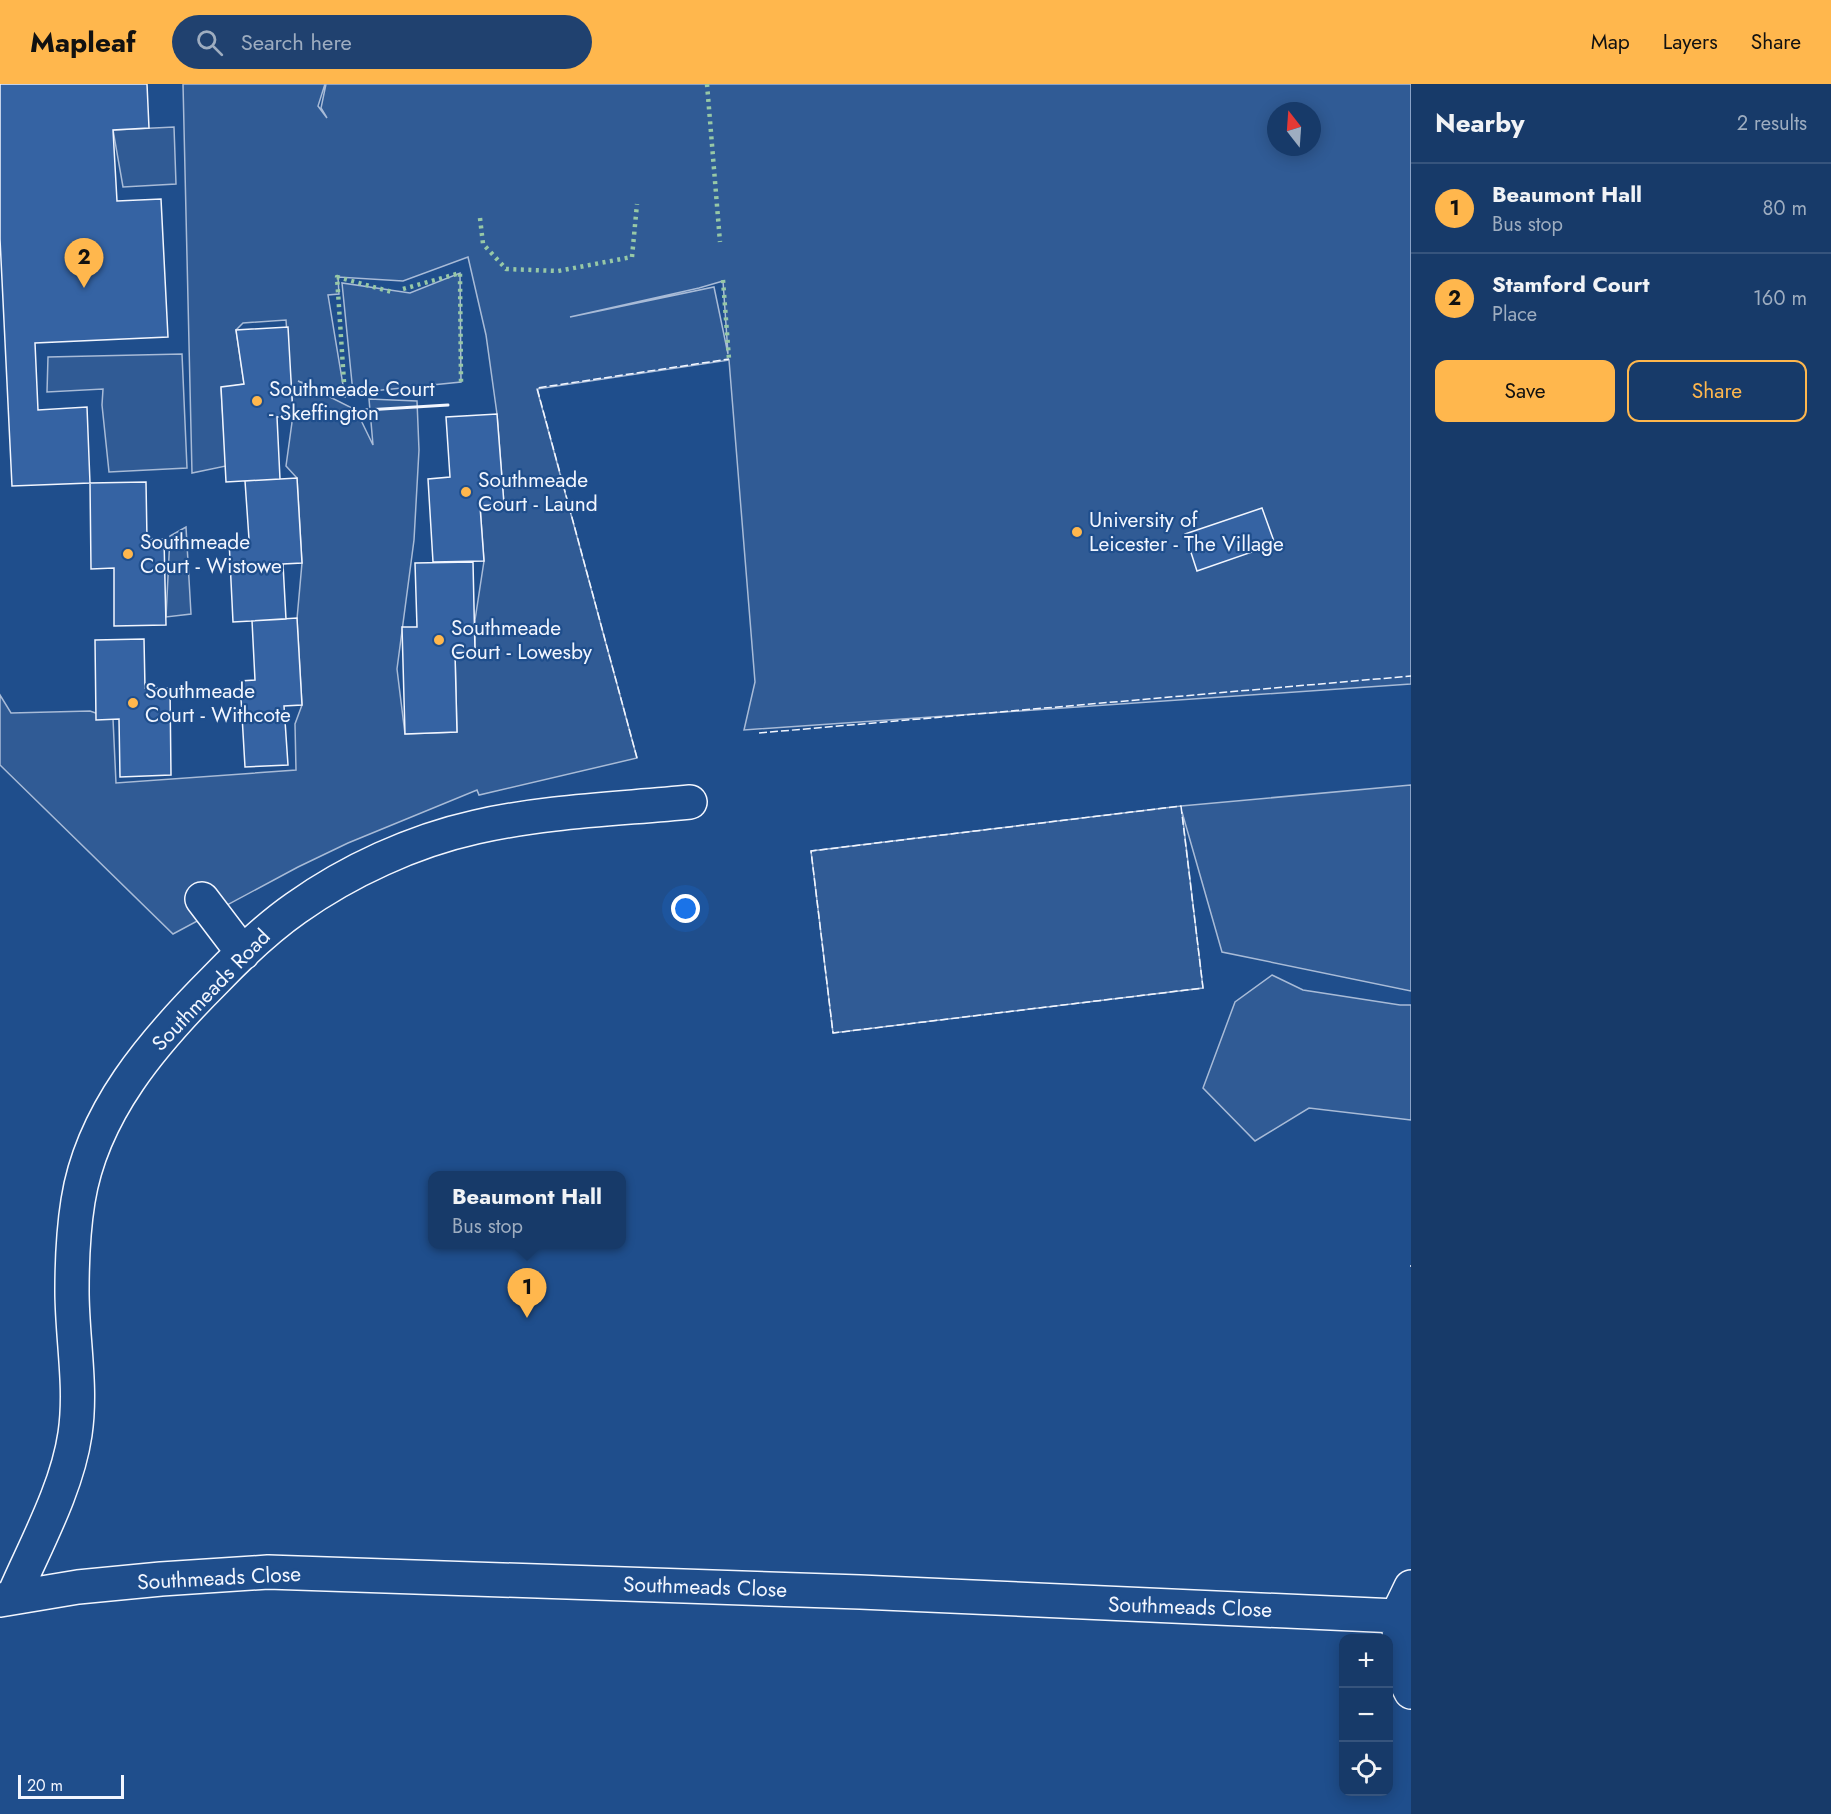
<!DOCTYPE html>
<html lang="en">
<head>
<meta charset="utf-8">
<style>
  :root { --surface:#173a69; --page:#20416f; --text:#f1f3f6; --muted:#9eadc0; --line:#36547d; --accent:#ffb74d }
  body { margin:0; font-family:Jost,sans-serif; background:var(--page); color:var(--text) }
  .controls { position:absolute; right:18px; bottom:18px; display:grid; overflow:hidden; border-radius:12px; box-shadow:0 3px 15px #0003 }
  .controls button { width:54px; height:54px; display:grid; place-items:center; padding:0; border:0; border-bottom:2px solid var(--line); background:var(--surface); color:var(--text); font:30px sans-serif }
  .compass { position:absolute; left:1267px; top:18px; width:54px; height:54px; border-radius:50%; background:var(--surface); box-shadow:0 3px 15px #0003; rotate:343deg }
  .scale { position:absolute; left:18px; bottom:15px; width:106px; box-sizing:border-box; padding-left:6px; border:3px solid #f2f6ff; border-top:0; font-size:16px; line-height:21px; white-space:nowrap; color:#f2f6ff; -webkit-text-stroke:4px #1f4e8c; paint-order:stroke }
  .you { position:absolute; left:686px; top:825px; width:21px; height:21px; margin:-15px; border:4px solid #fff; border-radius:50%; background:#1a73e8; box-shadow:0 0 0 9px #1a73e833 }
  .badge { display:grid; place-items:center; width:39px; height:39px; border-radius:50%; background:var(--accent); color:#111; font-size:20px; font-weight:700 }
  .pin { position:absolute; translate:-50% -50px; filter:drop-shadow(0 2px 3px #0008) }
  .pin::after { content:''; position:absolute; top:32px; width:21px; height:18px; background:inherit; clip-path:polygon(0 0,100% 0,50% 100%) }
  .popup { position:absolute; left:428px; top:1087px; width:198px; height:78px; box-sizing:border-box; display:grid; place-content:center; border-radius:12px; background:var(--surface); filter:drop-shadow(0 2px 4px #0005); font-size:20px; white-space:nowrap; color:var(--muted) }
  .popup b { font-size:22px; color:var(--text) }
  .popup::after { content:''; position:absolute; left:50%; top:100%; margin-left:-12px; border:12px solid transparent; border-top-color:var(--surface) }
  .list { margin:0; padding:0; list-style:none }
  h2 { display:flex; justify-content:space-between; align-items:center; height:78px; margin:0; padding:0 24px; font-size:26px }
  h2 small { font-size:20px; font-weight:400; color:var(--muted) }
  .list li { display:grid; grid-template-columns:39px 1fr auto; gap:18px; align-items:center; box-sizing:border-box; height:90px; padding:0 24px; border-top:2px solid var(--line) }
  .list b { display:block; font-size:22px; white-space:nowrap }
  .list p { margin:0; font-size:20px; white-space:nowrap; color:var(--muted) }
  .list em { font-size:20px; font-style:normal; color:var(--muted) }
  .actions { display:flex; gap:12px; padding:18px 24px }
  .actions a { flex:1; padding:14px 0; border:2px solid var(--accent); border-radius:12px; text-align:center; font-size:21px; color:var(--accent) }
  .actions .main { background:var(--accent); color:#111 }
  .icon { flex:none; width:33px; height:33px; fill:none; stroke:currentColor; stroke-width:2; stroke-linecap:round; stroke-linejoin:round }
  .map { position:relative; flex:none; width:1411px; height:1730px; overflow:hidden }
  header { display:flex; align-items:center; gap:36px; box-sizing:border-box; height:84px; padding:0 30px; background:var(--accent); color:#111 }
  header strong { font-size:28px }
  nav { display:flex; gap:33px; margin-inline-start:auto; font-size:21px }
  .search { width:420px; height:54px; background:var(--page); display:flex; align-items:center; gap:15px; box-sizing:border-box; padding:0 21px; border-radius:33px; color:var(--muted); font-size:22px }
  main { display:flex }
  aside { flex:1; background:var(--surface) }
  .map>svg:first-child { display:block }
  .green { fill:#305b95; stroke:#a8bbd7; stroke-width:1.5; fill-rule:evenodd }
  .building { fill:#3563a3; stroke:#f2f6ff; stroke-width:1.5 }
  .lines { fill:none; stroke-linecap:round; stroke-linejoin:round }
  .minor-casing { stroke:#f2f6ff; stroke-width:36 }
  .minor { stroke:#1f4e8c; stroke-width:33 }
  .hedge { stroke:#97c8a6; stroke-width:4.5; stroke-dasharray:3 4.5; stroke-linecap:butt }
  .fence { stroke:#f2f6ff; stroke-width:1.5; stroke-dasharray:8 3; stroke-linecap:butt }
  .wall { stroke:#f2f6ff; stroke-width:3 }
  .poi-dot { fill:#ffb74d; stroke:#1f4e8c; stroke-width:2 }
  .labels { text-anchor:middle; dominant-baseline:central; stroke-width:4.5; stroke-linejoin:round; paint-order:stroke }
  .poi-label { font-size:21px; fill:#f2f6ff; stroke:#1f4e8c; text-anchor:start }
  .street-label { font-size:21px; fill:#f2f6ff; stroke:#1f4e8c }
</style>
</head>
<body>
<header>
<strong>Mapleaf</strong>
<div class="search"><svg class="icon" aria-label="search" viewBox="0 0 24 24"><circle cx="10" cy="10" r="6"/><path d="M15 15l6 6"/></svg>Search here</div>
<nav><a>Map</a><a>Layers</a><a>Share</a></nav>
</header>
<main>
<div class="map">
<svg width="1411" height="1730" viewBox="0 0 1411 1730">
  <rect width="100%" height="100%" fill="#1f4e8c"/>
  <path class="green" d="M 183,0 L 325,0 L 318,22 L 327,34 L 321,24 L 326,0 L 1411,0 L 1411,600 L 744,646 L 755,598 L 729,276 L 537,305 L 637,674 L 479,711 L 477,706 L 348,759 L 298,783 L 173,850 L 0,681 L 0,611 L 11,629 L 90,627 L 113,635 L 116,699 L 296,686 L 295,640 L 302,621 L 297,535 L 302,479 L 297,394 L 286,382 L 293,331 L 286,236 L 243,239 L 236,246 L 244,300 L 221,304 L 226,382 L 192,389 ZM 1276,27 L 1312,27 L 1312,63 L 1276,63 ZM 468,173 L 486,251 L 497,330 L 504,420 L 480,422 L 484,477 L 475,536 L 475,568 L 455,569 L 457,648 L 405,650 L 397,585 L 414,456 L 419,366 L 417,317 L 369,315 L 373,361 L 356,326 L 298,297 L 345,313 L 328,211 L 339,210 L 338,193 L 403,197 ZM 723,197 L 728,270 L 714,203 L 570,233 L 699,204 Z
    M 174,43 L 176,100 L 123,103 L 113,46 Z
    M 460,189 L 461,298 L 353,309 L 342,199 L 410,209 Z
    M 182,270 L 187,384 L 109,388 L 102,321 L 103,305 L 47,308 L 48,273 Z
    M 186,443 L 191,530 L 166,533 L 170,452 Z
    M 1411,701 L 1411,907 L 1222,868 L 1182,728 L 1203,904 L 833,949 L 811,767 L 1181,722 Z
    M 1272,891 L 1303,906 L 1400,921 L 1411,921 L 1411,1036 L 1309,1024 L 1255,1057 L 1203,1004 L 1235,918 Z"/>
  <path class="building" d="M 0,0 L 147,0 L 149,44 L 113,46 L 117,117 L 161,115 L 168,253 L 35,259 L 38,326 L 87,323 L 90,399 L 12,402 L 0,155 Z
    M 288,243 L 293,331 L 277,333 L 280,395 L 226,398 L 221,303 L 244,300 L 236,246 Z
    M 497,330 L 504,420 L 480,422 L 484,477 L 433,478 L 428,395 L 450,393 L 446,333 Z
    M 297,394 L 302,479 L 283,480 L 286,535 L 233,538 L 229,456 L 249,455 L 245,397 Z
    M 146,398 L 147,455 L 164,455 L 166,541 L 114,542 L 114,484 L 91,485 L 90,399 Z
    M 1262,424 L 1275,460 L 1197,487 L 1185,450 Z
    M 473,478 L 475,568 L 455,569 L 457,648 L 405,650 L 402,543 L 417,543 L 415,479 Z
    M 297,534 L 302,621 L 284,622 L 288,681 L 245,683 L 240,597 L 255,596 L 252,537 Z
    M 144,555 L 145,604 L 170,604 L 171,691 L 120,693 L 119,635 L 96,636 L 95,556 Z"/>
  <g class="lines">
    <defs>
      <path id="minor" d="M 202,815 L 243,869
        M 1411,1503 L 1397,1532 L 1407,1600 L 1411,1608
        M 13,1513 C 35,1462 67,1405 75,1350 C 82,1303 72,1254 72,1207 C 72,1181 74,1142 78,1117 C 92,1028 154,957 215,896 C 240,870 266,845 296,824 C 348,787 413,757 476,743 C 546,727 619,725 690,718
        M 0,1516 L 78,1503 L 161,1495 L 268,1488 L 860,1508 L 1397,1532"/>
    </defs>
    <use href="#minor" class="minor-casing"/>
    <use href="#minor" class="minor"/>
    <path class="hedge" d="M 707,0 L 720,158
      M 480,134 L 483,160 L 506,185 L 558,187 L 632,173 L 637,120
      M 723,196 L 729,275
      M 403,205 L 460,189 L 461,298
      M 345,313 L 337,193 L 392,208"/>
    <path class="fence" d="M 759,649 L 1411,592
      M 637,674 L 537,304 L 729,275
      M 1181,722 L 1203,904 L 833,949 L 811,767 Z
      M 1410,1182 L 1411,1182"/>
    <path class="wall" d="M 366,326 L 448,321"/>
  </g>
  <g class="poi-dot">
    <circle cx="257" cy="317" r="6"/>
    <circle cx="466" cy="408" r="6"/>
    <circle cx="1077" cy="448" r="6"/>
    <circle cx="128" cy="470" r="6"/>
    <circle cx="439" cy="556" r="6"/>
    <circle cx="133" cy="619" r="6"/>
  </g>
  <g class="labels">
    <g class="poi-label">
      <text x="269" y="305">Southmeade Court<tspan x="269" dy="24">- Skeffington</tspan></text>
      <text x="478" y="396">Southmeade<tspan x="478" dy="24">Court - Laund</tspan></text>
      <text x="1089" y="436">University of<tspan x="1089" dy="24">Leicester - The Village</tspan></text>
      <text x="140" y="458">Southmeade<tspan x="140" dy="24">Court - Wistowe</tspan></text>
      <text x="451" y="544">Southmeade<tspan x="451" dy="24">Court - Lowesby</tspan></text>
      <text x="145" y="607">Southmeade<tspan x="145" dy="24">Court - Withcote</tspan></text>
    </g>
    <g class="street-label">
      <text transform="translate(211 906) rotate(-46)">Southmeads Road</text>
      <text transform="translate(219 1494) rotate(-3)">Southmeads Close</text>
      <text transform="translate(705 1503) rotate(2)">Southmeads Close</text>
      <text transform="translate(1190 1523) rotate(2)">Southmeads Close</text>
    </g>
  </g>
</svg>
<div class="controls">
<button>+</button>
<button>−</button>
<button><svg class="icon" aria-label="locate" viewBox="0 0 24 24"><circle cx="12" cy="12" r="6"/><path d="M12 2v4M12 18v4M2 12h4M18 12h4"/></svg></button>
</div>
<svg class="compass" viewBox="-18 -18 36 36"><path d="M0-13l5 13h-10z" fill="#e53935"/><path d="M0 13l5-13h-10z" fill="#9eadc0"/></svg>
<div class="scale">20 m</div>
<div class="you"></div>
<div class="pin badge" style="left:527px;top:1234px">1</div>
<div class="popup"><b>Beaumont Hall</b>Bus stop</div>
<div class="pin badge" style="left:84px;top:204px">2</div>
</div>
<aside>
<h2>Nearby<small>2 results</small></h2>
<ul class="list">
<li><span class="badge">1</span><div><b>Beaumont Hall</b><p>Bus stop</p></div><em>80 m</em></li>
<li><span class="badge">2</span><div><b>Stamford Court</b><p>Place</p></div><em>160 m</em></li>
</ul>
<div class="actions"><a class="main">Save</a><a>Share</a></div>
</aside>
</main>
</body>
</html>
